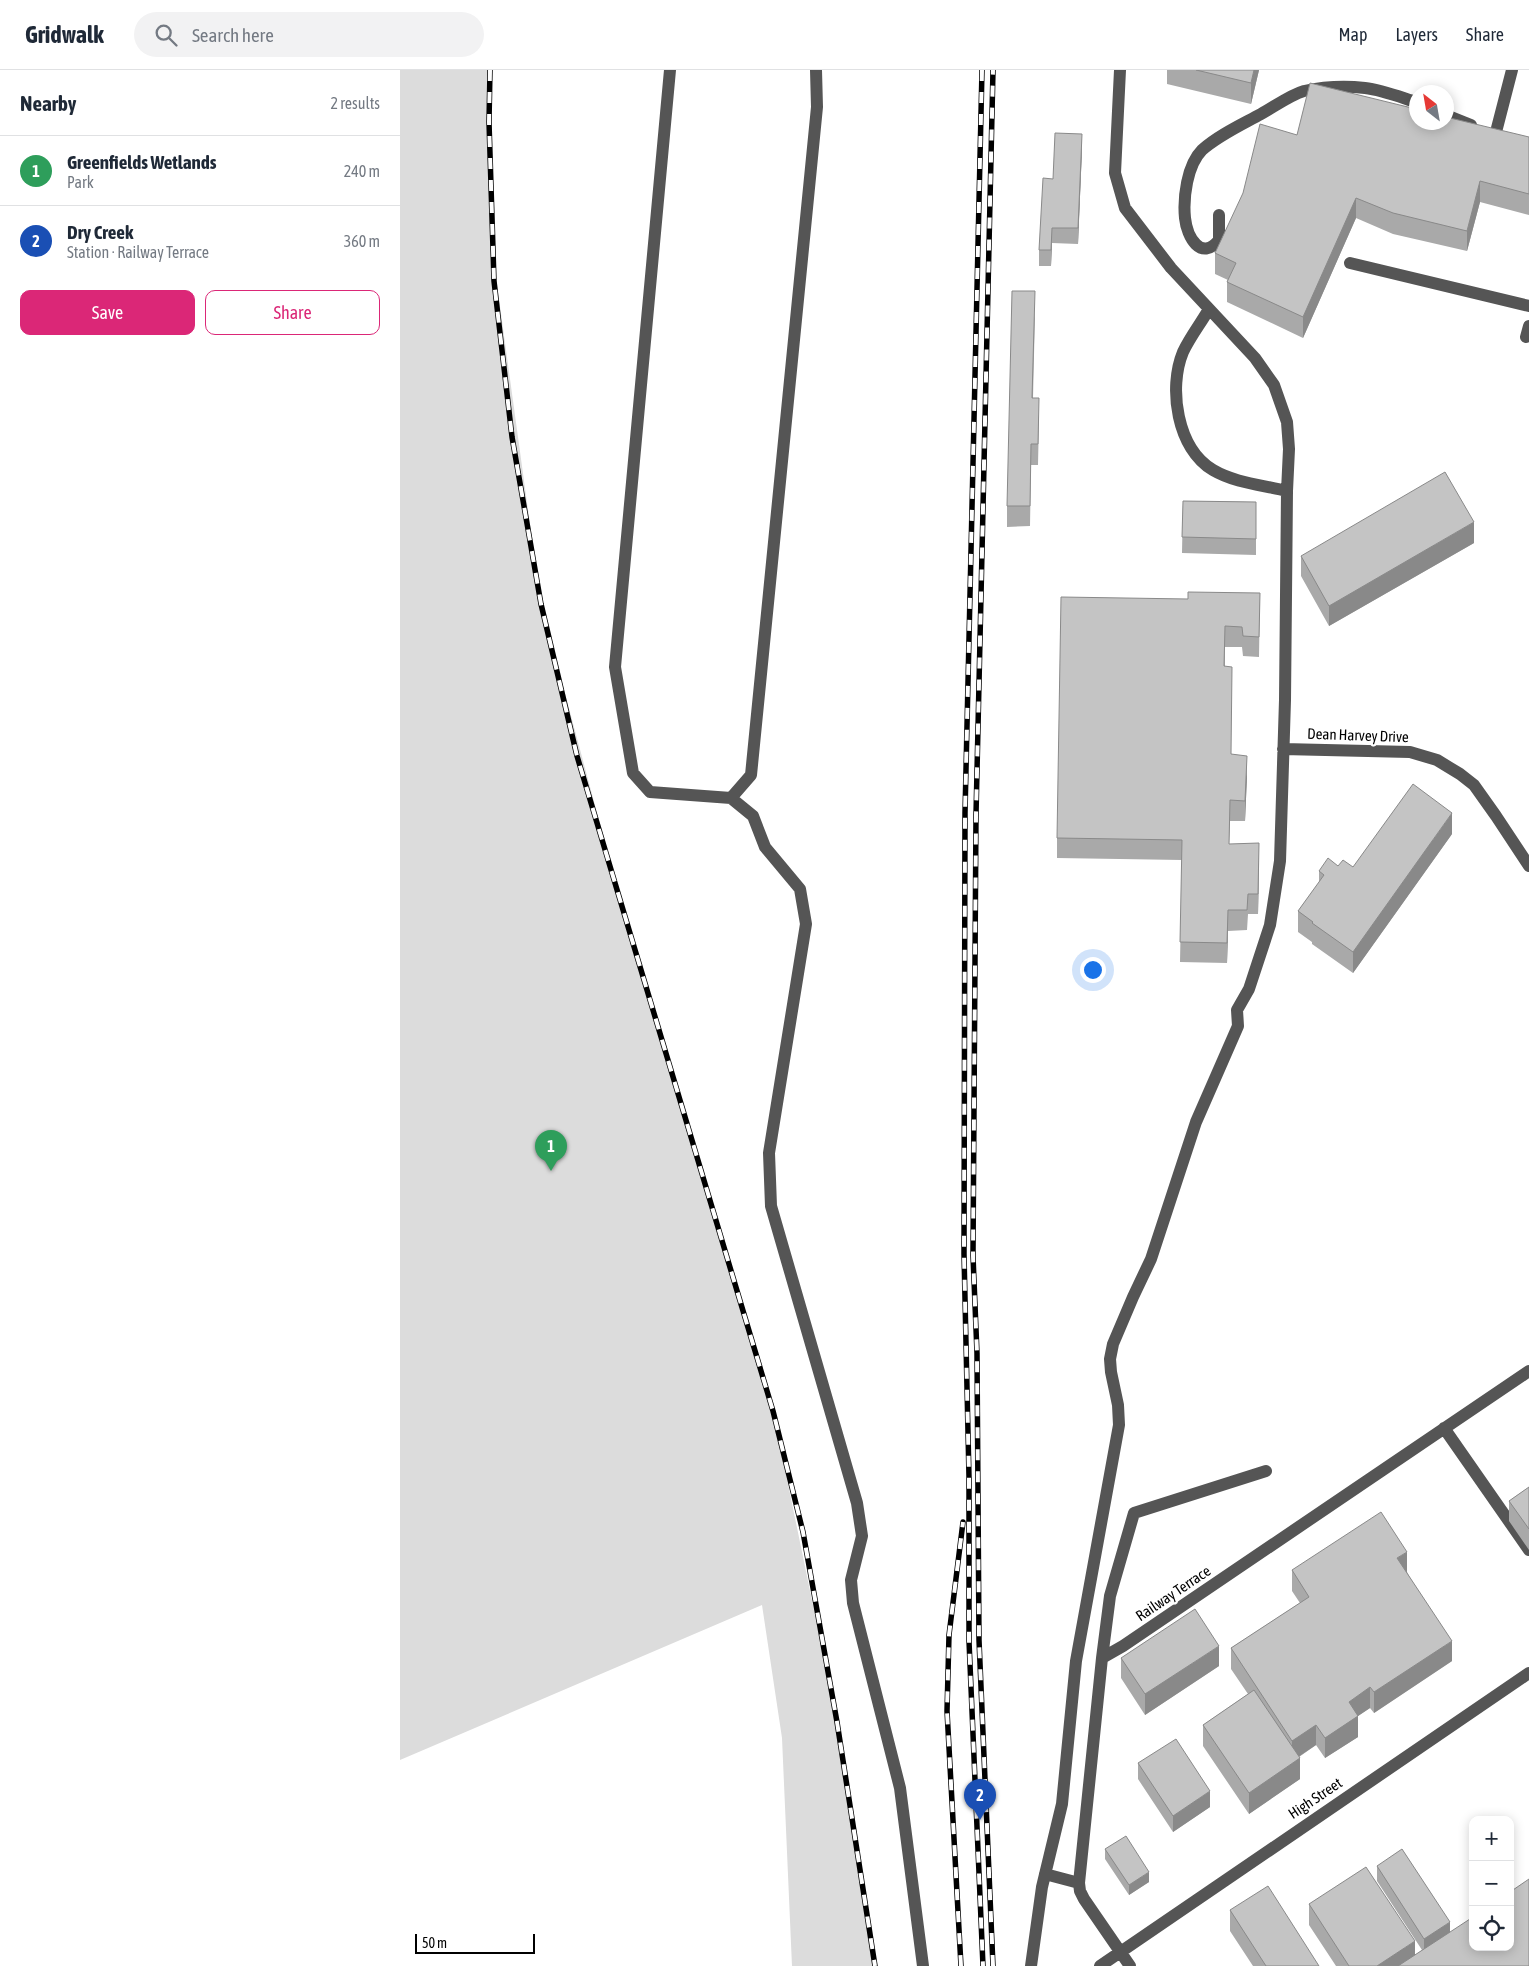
<!DOCTYPE html>
<html lang="en">
<head>
<meta charset="utf-8">
<style>
  :root { --surface:#fff; --page:#f2f2f3; --text:#1f2937; --muted:#747a83; --line:#e0e1e3; --accent:#db2777 }
  body { margin:0; font-family:"Asap Condensed",sans-serif; background:var(--page); color:var(--text) }
  .controls { position:absolute; right:15px; bottom:15px; display:grid; overflow:hidden; border-radius:10px; box-shadow:0 2px 12px #0003 }
  .controls button { width:45px; height:45px; display:grid; place-items:center; padding:0; border:0; border-bottom:1px solid var(--line); background:var(--surface); color:var(--text); font:25px sans-serif }
  .compass { position:absolute; left:1009px; top:15px; width:45px; height:45px; border-radius:50%; background:var(--surface); box-shadow:0 2px 12px #0003; rotate:329deg }
  .scale { position:absolute; left:15px; bottom:12px; width:120px; box-sizing:border-box; padding-left:5px; border:2px solid #000; border-top:0; font-size:14px; line-height:18px; white-space:nowrap; color:#000; -webkit-text-stroke:4px #fff; paint-order:stroke }
  .you { position:absolute; left:692px; top:899px; width:18px; height:18px; margin:-12px; border:4px solid #fff; border-radius:50%; background:#1a73e8; box-shadow:0 0 0 8px #1a73e833 }
  .badge { display:grid; place-items:center; width:32px; height:32px; border-radius:50%; background:var(--accent); color:#fff; font-size:16px; font-weight:700 }
  .pin { position:absolute; translate:-50% -41px; filter:drop-shadow(0 1px 2px #0008) }
  .pin::after { content:''; position:absolute; top:26px; width:18px; height:15px; background:inherit; clip-path:polygon(0 0,100% 0,50% 100%) }
  .list { margin:0; padding:0; list-style:none }
  h2 { display:flex; justify-content:space-between; align-items:center; height:65px; margin:0; padding:0 20px; font-size:21px }
  h2 small { font-size:16px; font-weight:400; color:var(--muted) }
  .list li { display:grid; grid-template-columns:32px 1fr auto; gap:15px; align-items:center; box-sizing:border-box; height:70px; padding:0 20px; border-top:1px solid var(--line) }
  .list b { display:block; font-size:19px; white-space:nowrap }
  .list p { margin:0; font-size:16px; white-space:nowrap; color:var(--muted) }
  .list em { font-size:16px; font-style:normal; color:var(--muted) }
  .actions { display:flex; gap:10px; padding:15px 20px }
  .actions a { flex:1; padding:11px 0; border:1px solid var(--accent); border-radius:10px; text-align:center; font-size:18px; color:var(--accent) }
  .actions .main { background:var(--accent); color:#fff }
  .icon { flex:none; width:28px; height:28px; fill:none; stroke:currentColor; stroke-width:2; stroke-linecap:round; stroke-linejoin:round }
  .map { position:relative; flex:none; width:1129px; height:1896px; overflow:hidden }
  header { display:flex; align-items:center; gap:30px; box-sizing:border-box; height:70px; padding:0 25px; background:var(--surface); border-bottom:1px solid var(--line) }
  header strong { font-size:24px }
  nav { display:flex; gap:28px; margin-inline-start:auto; font-size:18px }
  .search { width:350px; height:45px; background:var(--page); display:flex; align-items:center; gap:12px; box-sizing:border-box; padding:0 18px; border-radius:28px; color:var(--muted); font-size:19px }
  main { display:flex }
  aside { flex:1; background:var(--surface) }
  .map>svg:first-child { display:block }
  .green { fill:#dcdcdc }
  .lines { fill:none; stroke-linecap:round; stroke-linejoin:round }
  .minor { stroke:#555; stroke-width:12 }
  .rail-casing { stroke:#000; stroke-width:5.5 }
  .rail { stroke:#fff; stroke-width:4; stroke-dasharray:11; stroke-linecap:butt }
  .wall { fill:#a9a9a9 }
  .shaded-wall { fill:#898989 }
  .building { fill:#c4c4c4; stroke:#898989 }
  .labels { text-anchor:middle; dominant-baseline:central; stroke-width:4.5; stroke-linejoin:round; paint-order:stroke }
  .street-label { font-size:15px; fill:#000; stroke:#fff }
</style>
</head>
<body>
<header>
<strong>Gridwalk</strong>
<div class="search"><svg class="icon" aria-label="search" viewBox="0 0 24 24"><circle cx="10" cy="10" r="6"/><path d="M15 15l6 6"/></svg>Search here</div>
<nav><a>Map</a><a>Layers</a><a>Share</a></nav>
</header>
<main>
<aside>
<h2>Nearby<small>2 results</small></h2>
<ul class="list">
<li><span class="badge" style="background:#2e9e5b">1</span><div><b>Greenfields Wetlands</b><p>Park</p></div><em>240 m</em></li>
<li><span class="badge" style="background:#1a4fb4">2</span><div><b>Dry Creek</b><p>Station · Railway Terrace</p></div><em>360 m</em></li>
</ul>
<div class="actions"><a class="main">Save</a><a>Share</a></div>
</aside>
<div class="map">
<svg width="1129" height="1896" viewBox="0 0 1129 1896">
  <rect width="100%" height="100%" fill="#fff"/>
  <path class="green" d="M 0,0 L 90,0 L 89,52 L 94,193 L 141,534 L 229,862 L 373,1341 L 437,1652 L 475,1896 L 392,1896 L 382,1668 L 362,1535 L 0,1690 Z"/>
  <g class="lines">
    <path class="minor" d="M 270,0 L 215,597 L 233,703 L 250,722 L 331,728 L 351,705 L 417,37 L 416,0
      M 1046,45 L 1071,55
      M 1096,62 L 1112,0
      M 819,145 L 819,170 C 801,192 787,167 785,148 C 783,128 787,95 802,80 C 819,65 841,55 861,44 C 874,37 890,25 904,21 C 923,17 946,16 965,18 C 982,20 1000,27 1016,32
      M 950,193 L 1129,236
      M 809,239 C 801,253 790,267 783,282 C 768,318 777,379 813,400 C 835,413 863,415 887,421
      M 1126,267 L 1129,256
      M 883,679 L 1010,682 L 1037,690 L 1060,704 L 1074,715 L 1096,746 L 1129,796
      M 331,728 L 353,746 L 365,777 L 400,819 L 406,854 L 369,1083 L 371,1136 L 457,1433 L 462,1466 L 451,1510 L 453,1533 L 500,1718 L 523,1896
      M 1044,1358 L 1129,1480
      M 702,1588 L 710,1526 L 734,1443 L 866,1401
      M 645,1804 L 679,1813
      M 631,1896 L 642,1817 L 662,1734 L 676,1591 L 719,1355 L 718,1335 L 711,1302 L 710,1289 L 713,1274 L 733,1227 L 751,1189 L 796,1052 L 838,956 L 837,940 L 849,919 L 870,855 L 880,791 L 885,630 L 887,421 L 889,379 L 887,352 L 874,315 L 855,288 L 771,198 L 725,138 L 715,103 L 720,0
      M 700,1896 L 1129,1603
      M 730,1896 L 684,1829 L 680,1821 L 679,1813 L 702,1588 L 723,1576 L 1129,1301"/>
    <defs>
      <path id="rail" d="M 90,0 L 89,52 L 94,211 L 112,367 L 141,534 L 177,686 L 373,1341 L 403,1462 L 437,1652 L 475,1896
        M 582,0 L 565,743 L 564,1184 L 569,1407 L 569,1571 L 583,1896
        M 561,1896 L 547,1641 L 549,1565 L 563,1452
        M 593,1896 L 579,1570 L 577,1283 L 573,1186 L 576,745 L 593,0"/>
    </defs>
    <use href="#rail" class="rail-casing"/>
    <use href="#rail" class="rail"/>
  </g>
  <path class="wall" d="M 767,0 L 859,0 L 851,34 L 767,14 Z
    M 897,65 L 1129,67 L 1129,145 L 1080,132 L 1067,181 L 993,164 L 956,148 L 903,268 L 827,232 L 827,212 L 828,210 L 815,204 L 815,183 Z
    M 682,79 L 678,174 L 652,173 L 651,196 L 639,196 L 639,180 L 653,109 Z
    M 635,242 L 633,328 L 639,348 L 638,395 L 631,395 L 630,456 L 607,457 L 607,436 Z
    M 783,431 L 856,432 L 856,485 L 782,483 Z
    M 1074,473 L 929,556 L 901,506 L 901,486 Z
    M 860,523 L 859,587 L 843,586 L 842,577 L 825,577 L 825,596 L 831,684 L 847,706 L 845,751 L 830,751 L 829,774 L 859,794 L 858,844 L 848,844 L 847,860 L 828,861 L 827,893 L 780,892 L 782,790 L 657,788 L 657,768 L 788,529 Z
    M 1052,764 L 953,903 L 912,874 L 912,872 L 898,862 L 898,841 L 919,813 L 919,801 L 938,796 L 953,797 Z
    M 1129,1417 L 1129,1480 L 1109,1451 L 1109,1431 Z
    M 892,1500 L 1007,1502 L 1052,1591 L 974,1643 L 970,1638 L 958,1646 L 958,1667 L 925,1688 L 916,1675 L 899,1687 L 900,1709 L 849,1744 L 803,1676 L 803,1655 L 848,1624 L 831,1599 L 831,1578 L 900,1533 L 892,1521 Z
    M 721,1588 L 819,1596 L 745,1645 L 721,1608 Z
    M 738,1693 L 810,1737 L 773,1762 L 738,1709 Z
    M 705,1779 L 749,1812 L 729,1825 L 705,1789 Z
    M 977,1796 L 1050,1862 L 1129,1896 L 936,1896 L 909,1855 L 909,1834 L 1015,1885 L 1022,1880 L 977,1811 Z
    M 830,1840 L 919,1896 L 853,1896 L 830,1861 Z"/>
  <path class="shaded-wall" d="M 854,0 L 859,0 L 851,34 L 851,13 Z
    M 682,64 L 682,79 L 678,174 L 678,158 Z
    M 1080,111 L 1080,132 L 1067,181 L 1067,161 Z
    M 956,128 L 956,148 L 903,268 L 903,247 Z
    M 652,158 L 652,173 L 651,196 L 651,180 Z
    M 1074,452 L 1074,473 L 929,556 L 929,536 Z
    M 847,686 L 847,706 L 845,751 L 845,731 Z
    M 1052,743 L 1052,764 L 953,903 L 953,882 Z
    M 859,773 L 859,794 L 858,844 L 858,824 Z
    M 828,840 L 828,861 L 827,893 L 827,873 Z
    M 1007,1482 L 1007,1502 L 997,1509 L 997,1488 Z
    M 1052,1571 L 1052,1591 L 974,1643 L 974,1622 Z
    M 819,1576 L 819,1596 L 745,1645 L 745,1624 Z
    M 970,1617 L 970,1638 L 952,1650 L 958,1646 L 958,1667 L 925,1688 L 925,1668 L 949,1632 Z
    M 916,1655 L 916,1675 L 892,1691 L 892,1671 Z
    M 900,1688 L 900,1709 L 849,1744 L 849,1723 Z
    M 810,1721 L 810,1737 L 773,1762 L 773,1746 Z
    M 749,1802 L 749,1812 L 729,1825 L 729,1815 Z
    M 1050,1852 L 1050,1868 L 1024,1884 L 1024,1869 Z
    M 1015,1871 L 1015,1892 L 1008,1896 L 977,1896 Z"/>
  <path class="building" d="M 796,0 L 854,0 L 851,13 Z
    M 910,13 L 1016,39 L 1016,52 L 1046,52 L 1046,47 L 1129,67 L 1129,124 L 1080,111 L 1067,161 L 993,143 L 956,128 L 903,247 L 827,212 L 836,193 L 815,183 L 843,123 L 860,54 L 897,65 Z
    M 655,63 L 682,64 L 678,158 L 652,158 L 651,180 L 639,180 L 643,108 L 653,109 Z
    M 612,221 L 635,221 L 632,328 L 639,328 L 638,374 L 631,374 L 630,436 L 607,436 Z
    M 1045,402 L 1074,452 L 929,536 L 901,486 Z
    M 783,431 L 856,432 L 856,469 L 782,467 Z
    M 788,522 L 860,523 L 859,567 L 843,566 L 842,557 L 825,556 L 824,596 L 832,597 L 831,684 L 847,686 L 845,731 L 830,730 L 829,774 L 859,773 L 858,824 L 848,824 L 847,840 L 828,840 L 827,873 L 780,872 L 782,770 L 657,768 L 661,527 L 788,529 Z
    M 1013,714 L 1052,743 L 953,882 L 912,853 L 913,852 L 898,841 L 924,805 L 919,801 L 928,788 L 938,796 L 943,790 L 953,797 Z
    M 1129,1417 L 1129,1459 L 1109,1431 Z
    M 981,1442 L 1007,1482 L 997,1488 L 1052,1571 L 974,1622 L 970,1617 L 949,1632 L 958,1646 L 925,1668 L 916,1655 L 892,1671 L 831,1578 L 909,1527 L 892,1500 Z
    M 795,1539 L 819,1576 L 745,1624 L 721,1588 Z
    M 854,1620 L 900,1688 L 849,1723 L 803,1655 Z
    M 776,1669 L 810,1721 L 773,1746 L 738,1693 Z
    M 726,1766 L 749,1802 L 729,1815 L 705,1779 Z
    M 1002,1779 L 1050,1852 L 1024,1869 L 977,1796 Z
    M 966,1797 L 1015,1871 L 977,1896 L 949,1896 L 909,1834 Z
    M 1129,1809 L 1129,1896 L 998,1896 L 1073,1847 L 1073,1877 L 1110,1877 L 1110,1822 Z
    M 868,1816 L 919,1896 L 866,1896 L 830,1840 Z"/>
  <g class="labels">
    <g class="street-label">
      <text transform="translate(958 665) rotate(2)">Dean Harvey Drive</text>
      <text transform="translate(773 1523) rotate(-34)">Railway Terrace</text>
      <text transform="translate(915 1728) rotate(-34)">High Street</text>
    </g>
  </g>
</svg>
<div class="controls">
<button>+</button>
<button>−</button>
<button><svg class="icon" aria-label="locate" viewBox="0 0 24 24"><circle cx="12" cy="12" r="6"/><path d="M12 2v4M12 18v4M2 12h4M18 12h4"/></svg></button>
</div>
<svg class="compass" viewBox="-18 -18 36 36"><path d="M0-13l5 13h-10z" fill="#e53935"/><path d="M0 13l5-13h-10z" fill="#747a83"/></svg>
<div class="scale">50 m</div>
<div class="you"></div>
<div class="pin badge" style="left:151px;top:1101px;background:#2e9e5b">1</div>
<div class="pin badge" style="left:580px;top:1750px;background:#1a4fb4">2</div>
</div>
</main>
</body>
</html>
